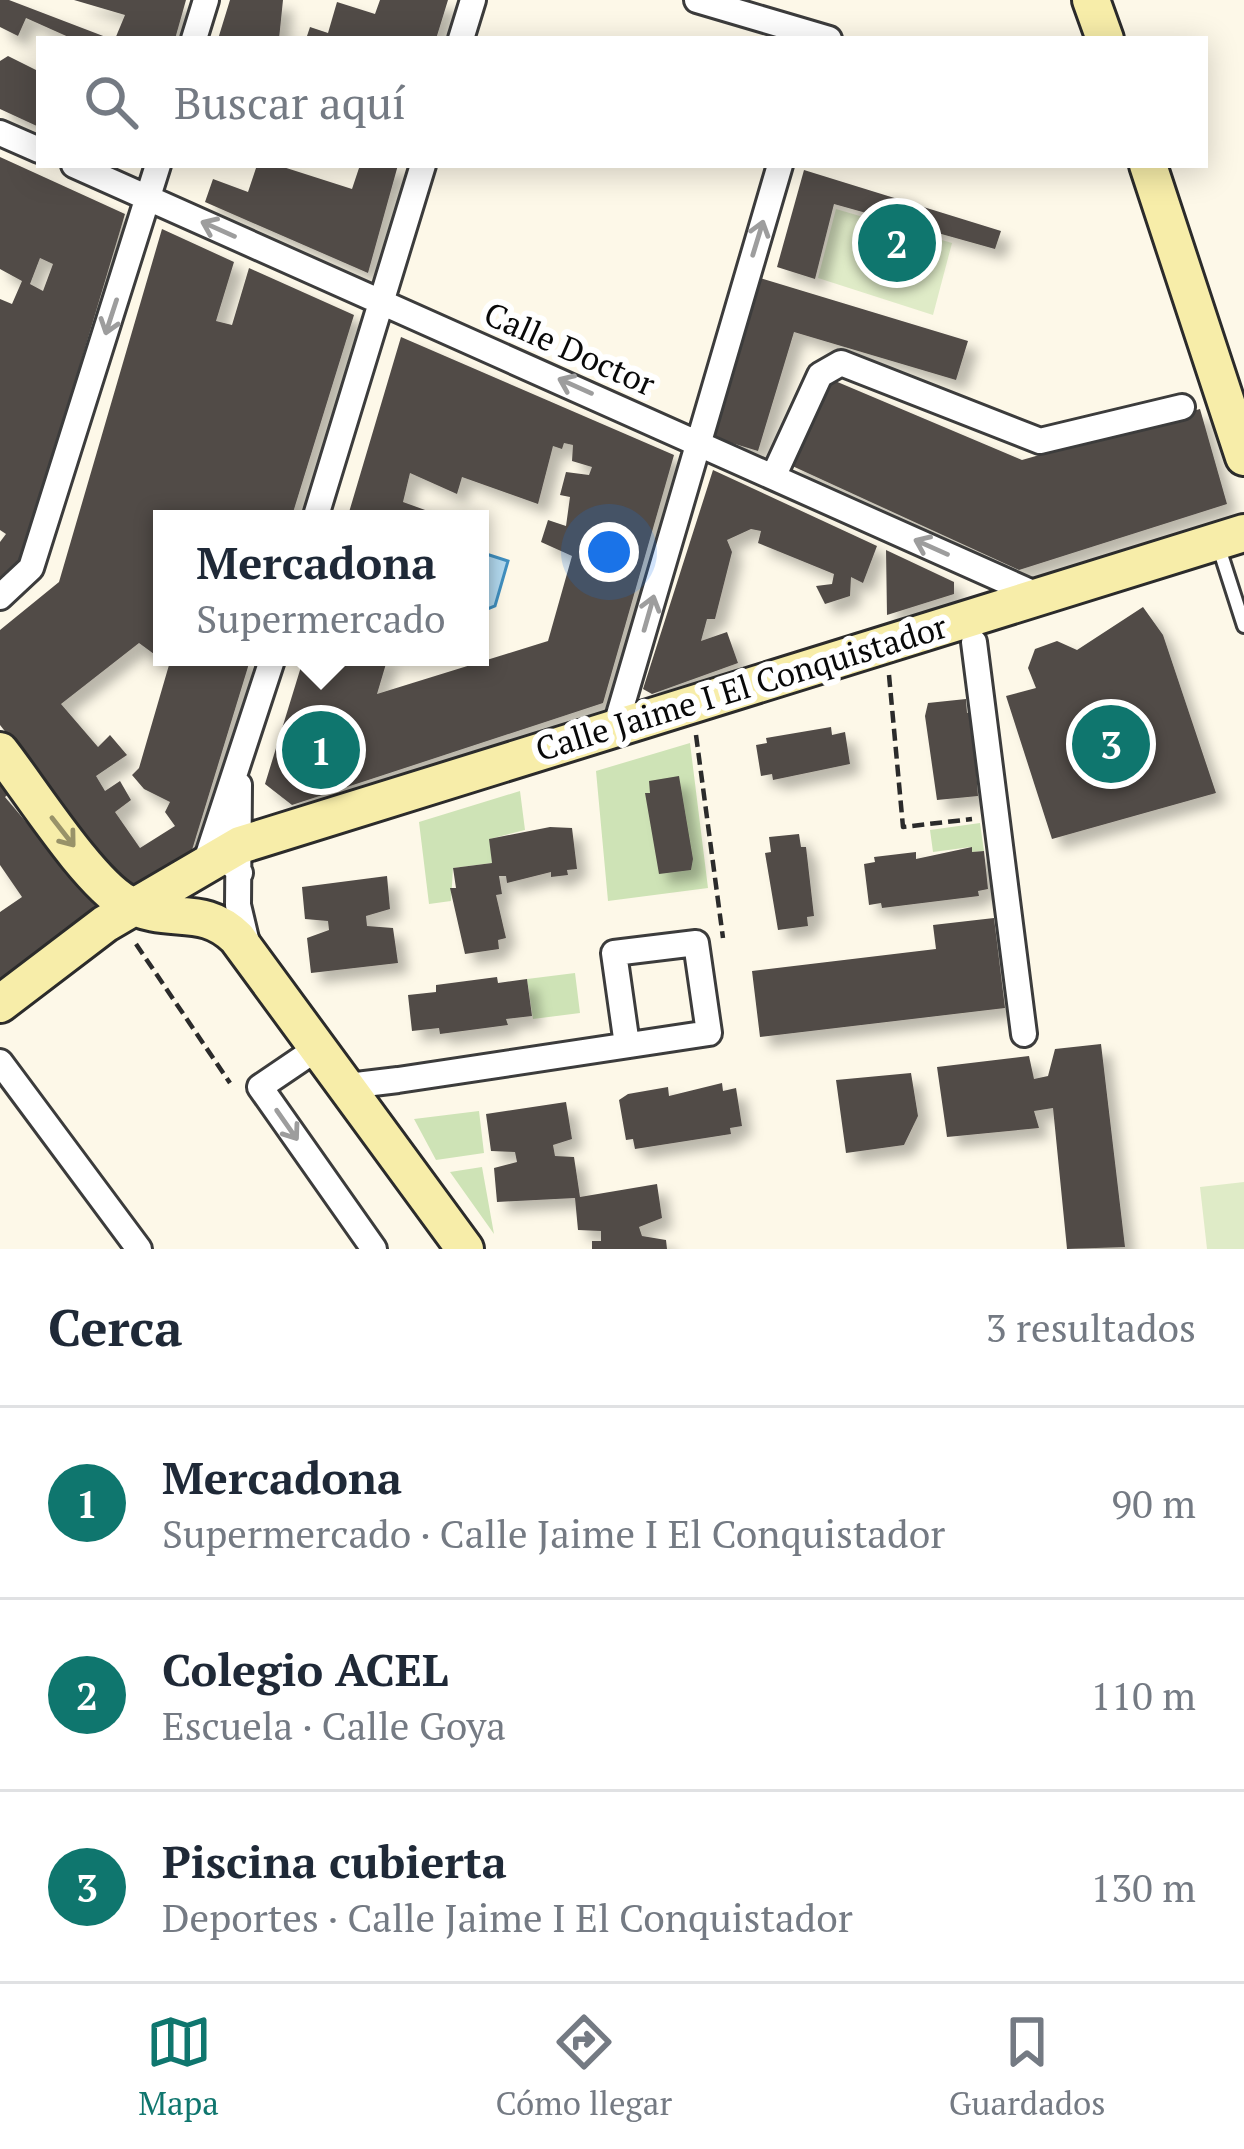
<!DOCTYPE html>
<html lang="es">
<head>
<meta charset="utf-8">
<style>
  :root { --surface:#fff; --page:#f2f2f3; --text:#1f2937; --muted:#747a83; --line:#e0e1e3; --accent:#0f766e }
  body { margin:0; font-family:"PT Serif",serif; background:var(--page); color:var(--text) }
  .you { position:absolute; left:609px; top:552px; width:42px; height:42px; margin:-30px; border:9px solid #fff; border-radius:50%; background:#1a73e8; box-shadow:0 0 0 18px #1a73e833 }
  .badge { display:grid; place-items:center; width:78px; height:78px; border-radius:50%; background:var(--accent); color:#fff; font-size:39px; font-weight:700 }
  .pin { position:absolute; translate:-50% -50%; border:6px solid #fff; box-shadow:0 3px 12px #0006 }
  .popup { position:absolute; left:153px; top:510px; width:336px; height:156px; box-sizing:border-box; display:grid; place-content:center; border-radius:0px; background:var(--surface); filter:drop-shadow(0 3px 9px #0005); font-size:39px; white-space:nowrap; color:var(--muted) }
  .popup b { font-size:45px; color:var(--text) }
  .popup::after { content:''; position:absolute; left:50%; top:100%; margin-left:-24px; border:24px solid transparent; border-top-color:var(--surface) }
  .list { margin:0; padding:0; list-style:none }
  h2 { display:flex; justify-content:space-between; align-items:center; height:156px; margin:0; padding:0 48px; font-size:51px }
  h2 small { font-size:39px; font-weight:400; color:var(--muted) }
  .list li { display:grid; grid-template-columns:78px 1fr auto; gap:36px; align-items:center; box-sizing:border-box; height:192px; padding:0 48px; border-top:3px solid var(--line) }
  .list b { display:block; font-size:45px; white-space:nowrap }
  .list p { margin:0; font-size:39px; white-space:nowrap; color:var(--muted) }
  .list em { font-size:39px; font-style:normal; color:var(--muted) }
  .icon { flex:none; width:66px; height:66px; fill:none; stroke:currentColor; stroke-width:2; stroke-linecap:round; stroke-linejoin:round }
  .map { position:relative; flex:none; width:1244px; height:1249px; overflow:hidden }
  .search { position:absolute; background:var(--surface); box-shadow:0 6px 30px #0003; left:36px; right:36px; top:36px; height:132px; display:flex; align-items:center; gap:30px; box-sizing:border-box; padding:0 42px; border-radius:0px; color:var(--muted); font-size:45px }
  .sheet { height:732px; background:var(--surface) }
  nav { display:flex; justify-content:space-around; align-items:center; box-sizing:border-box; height:168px; border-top:3px solid var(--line); background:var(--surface); font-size:33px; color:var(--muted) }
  nav a { display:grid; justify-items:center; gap:6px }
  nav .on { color:var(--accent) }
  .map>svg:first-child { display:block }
  .green { fill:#cee3b6 }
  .pitch { fill:#dfebc7 }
  .water { fill:#b2d9ef; stroke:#408fbf; stroke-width:3 }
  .building { fill:#514b47; fill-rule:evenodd; filter:url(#shadow) }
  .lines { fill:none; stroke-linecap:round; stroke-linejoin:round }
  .lane-casing { stroke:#3c3c3c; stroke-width:18 }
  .street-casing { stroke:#3c3c3c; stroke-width:30 }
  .secondary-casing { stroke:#2b2b2b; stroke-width:42 }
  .path { stroke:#2b2b2b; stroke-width:4.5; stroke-dasharray:12 6; stroke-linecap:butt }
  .lane { stroke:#fff; stroke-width:12 }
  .street { stroke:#fff; stroke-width:24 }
  .secondary { stroke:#f7eda9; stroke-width:36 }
  .oneway { stroke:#9d9d9d }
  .oneway2 { stroke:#989269 }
  .labels { text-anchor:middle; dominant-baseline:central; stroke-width:12; stroke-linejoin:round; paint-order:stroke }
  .street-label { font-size:33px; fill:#090909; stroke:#fff }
</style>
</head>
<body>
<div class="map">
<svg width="1244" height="1249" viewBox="0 0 1244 1249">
  <defs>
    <filter id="shadow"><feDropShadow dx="10" dy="10" stdDeviation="6" flood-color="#0004"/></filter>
  </defs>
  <rect width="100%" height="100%" fill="#fdf8e8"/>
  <path class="green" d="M 690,743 L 708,888 L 608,901 L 596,771 Z
    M 520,791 L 525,830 L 490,839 L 492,863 L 453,868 L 451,901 L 429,904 L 419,822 Z
    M 980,823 L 984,851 L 972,852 L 971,847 L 933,852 L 930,830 Z
    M 575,973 L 580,1013 L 533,1019 L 527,979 Z
    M 479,1111 L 484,1153 L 436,1160 L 414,1119 Z
    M 482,1167 L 494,1234 L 450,1172 Z"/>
  <path class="pitch" d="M 836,209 L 952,243 L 933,315 L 818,278 Z
    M 1244,1182 L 1244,1249 L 1207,1249 L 1200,1187 Z"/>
  <path class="water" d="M 480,552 L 508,561 L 495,606 L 480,612 Z"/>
  <path class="building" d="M 0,0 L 9,0 L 111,39 L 73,39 L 26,18 L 18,36 L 0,27 Z
    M 74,0 L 186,0 L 175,39 L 115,39 L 125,15 Z
    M 230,0 L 283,0 L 279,39 L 218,39 Z
    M 380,0 L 448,0 L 436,39 L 306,39 L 310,27 L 328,33 L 337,2 L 375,14 Z
    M 8,56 L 38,71 L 39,127 L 0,109 L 0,61 Z
    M 0,157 L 125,214 L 25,549 L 17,568 L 0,583 L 0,542 L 6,534 L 0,530 L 0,299 L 12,304 L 22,281 L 0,269 ZM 40,258 L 53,264 L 43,291 L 30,284 Z
    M 257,165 L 277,165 L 352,189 L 360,165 L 398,165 L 368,273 L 205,202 L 213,179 L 248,192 Z
    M 804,170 L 1001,231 L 995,249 L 834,204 L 815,279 L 777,267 Z
    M 162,229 L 234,262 L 216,321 L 232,325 L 249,268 L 354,315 L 291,519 L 162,519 L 162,657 L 251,657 L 192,850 L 124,892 L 111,866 L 0,725 L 0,630 L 59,582 ZM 139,643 L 169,665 L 139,768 L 132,775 L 144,789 L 170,802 L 165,812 L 175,826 L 140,848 L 115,812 L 131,800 L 120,781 L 105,791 L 96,776 L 127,755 L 110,735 L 98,747 L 61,704 Z
    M 760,278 L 968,341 L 956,380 L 794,332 L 758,451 L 712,437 Z
    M 401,337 L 674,455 L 603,703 L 292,805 L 265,784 L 304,657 L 388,657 L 377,694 L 548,641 L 572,556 L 541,542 L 548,520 L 566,526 L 570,497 L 560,495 L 566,472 L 589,475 L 592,467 L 572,461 L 573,445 L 564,443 L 562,449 L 553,446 L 538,504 L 462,477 L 457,494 L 410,473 L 403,502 L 450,519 L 347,519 Z
    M 828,378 L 1022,460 L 1200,409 L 1227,504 L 1019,570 L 788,464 Z
    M 713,470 L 877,546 L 863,583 L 851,577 L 850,596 L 825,604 L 816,586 L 832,584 L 834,574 L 758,543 L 761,531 L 751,529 L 727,540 L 732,552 L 715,619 L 707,619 L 701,641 L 727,632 L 738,663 L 652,694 L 643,689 Z
    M 886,550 L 954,582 L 954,594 L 887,615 Z
    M 1143,607 L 1163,635 L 1216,793 L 1052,839 L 1006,696 L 1036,688 L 1028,668 L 1035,649 L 1057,641 L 1077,650 Z
    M 966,699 L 967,713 L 972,712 L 978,796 L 937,800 L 925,716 L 928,703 Z
    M 831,727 L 832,735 L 845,732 L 850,764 L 773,780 L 772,774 L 761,776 L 756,745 L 767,743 L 766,738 Z
    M 679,776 L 693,859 L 691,870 L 659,874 L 645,793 L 650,793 L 649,781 Z
    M 0,777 L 11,792 L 5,797 L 100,910 L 0,995 L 0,912 L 22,897 L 0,865 Z
    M 550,827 L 572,828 L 577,869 L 567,870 L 568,875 L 551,877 L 551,872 L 507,883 L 506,876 L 499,876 L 502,894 L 496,895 L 506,938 L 498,940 L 499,949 L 465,954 L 450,888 L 456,888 L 453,868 L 492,863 L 489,839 Z
    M 799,834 L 801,847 L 806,847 L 814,916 L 807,917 L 808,926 L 778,930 L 765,853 L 771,852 L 769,837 Z
    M 972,847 L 972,852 L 984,851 L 988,889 L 978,891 L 979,896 L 882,908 L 881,903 L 869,905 L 864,864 L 875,862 L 874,857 L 916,852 L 916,859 Z
    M 387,876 L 390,909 L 366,916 L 367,926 L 393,928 L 398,963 L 311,973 L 307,938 L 329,930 L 328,921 L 305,919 L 302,887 Z
    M 994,918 L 1005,1008 L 760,1037 L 752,971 L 936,949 L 933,925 Z
    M 497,977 L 498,983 L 527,979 L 532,1016 L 506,1019 L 508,1025 L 440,1034 L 439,1028 L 412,1031 L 408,995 L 436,992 L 436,985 Z
    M 1101,1044 L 1125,1247 L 1067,1249 L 1053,1108 L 1034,1111 L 1039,1128 L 947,1137 L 937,1067 L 1029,1056 L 1034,1079 L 1048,1076 L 1055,1049 Z
    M 911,1073 L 918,1116 L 904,1145 L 846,1153 L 836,1080 Z
    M 722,1083 L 723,1091 L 736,1088 L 742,1126 L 730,1128 L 731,1134 L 635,1149 L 633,1139 L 626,1140 L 619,1100 L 628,1094 L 668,1087 L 669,1096 Z
    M 566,1102 L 572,1139 L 553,1145 L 555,1156 L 574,1157 L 580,1197 L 657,1184 L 662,1218 L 639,1227 L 642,1236 L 666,1240 L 667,1249 L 592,1249 L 592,1241 L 601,1241 L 601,1231 L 578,1230 L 575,1198 L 497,1202 L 494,1168 L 517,1162 L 515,1152 L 491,1151 L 486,1114 Z"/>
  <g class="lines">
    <defs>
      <path id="lane" d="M 1219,548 L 1244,626"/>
      <path id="street" d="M 697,0 L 829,39
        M 194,39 L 206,0
        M 461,39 L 473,0
        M 0,133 L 39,150
        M 74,165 L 1037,595
        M 774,475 L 820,375 L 841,363 L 1040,441 L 1182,407
        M 315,519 L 423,165
        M 0,597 L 31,568 L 158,165
        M 974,642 L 1024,1034
        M 616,725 L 780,165
        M 239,785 L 238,905 L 248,947
        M 240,873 L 228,860 L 206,861 L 273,657
        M 319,1047 L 260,1087 L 374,1249
        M 0,1062 L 139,1249
        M 348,1086 L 398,1080 L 709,1033 L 696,943 L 614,953 L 627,1045"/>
      <path id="secondary" d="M 1091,0 L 1105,39
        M 1148,165 L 1244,457
        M 0,751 C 29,788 88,882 126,903 C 169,926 202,903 237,938 L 465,1249
        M 0,1004 L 105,924 L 240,845 L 1244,533"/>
    </defs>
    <use href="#lane" class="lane-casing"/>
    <use href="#street" class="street-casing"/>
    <use href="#secondary" class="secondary-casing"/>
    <path class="path" d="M 889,675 L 903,827 L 972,819
      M 696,735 L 723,938
      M 136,944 L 230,1083"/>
    <use href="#lane" class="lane"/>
    <use href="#street" class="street"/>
    <use href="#secondary" class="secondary"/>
  </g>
  <defs><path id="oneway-shaft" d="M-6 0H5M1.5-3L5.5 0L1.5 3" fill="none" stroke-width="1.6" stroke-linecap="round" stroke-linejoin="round" transform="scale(3)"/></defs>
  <g class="oneway">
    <use href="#oneway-shaft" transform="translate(218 229) rotate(-156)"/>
    <use href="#oneway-shaft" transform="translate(758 238) rotate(-73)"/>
    <use href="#oneway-shaft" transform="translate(111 317) rotate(108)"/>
    <use href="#oneway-shaft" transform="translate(575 386) rotate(-156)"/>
    <use href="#oneway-shaft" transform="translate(931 547) rotate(-156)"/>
    <use href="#oneway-shaft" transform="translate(649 613) rotate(-74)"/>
    <use href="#oneway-shaft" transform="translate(287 1125) rotate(55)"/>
  </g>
  <use class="oneway2" href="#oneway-shaft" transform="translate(63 832) rotate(52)"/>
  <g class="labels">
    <g class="street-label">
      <text transform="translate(570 348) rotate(24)">Calle Doctor</text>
      <text transform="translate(741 687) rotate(-17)">Calle Jaime I El Conquistador</text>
    </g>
  </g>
</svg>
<div class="you"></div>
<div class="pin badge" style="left:321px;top:750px">1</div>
<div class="popup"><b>Mercadona</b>Supermercado</div>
<div class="pin badge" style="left:897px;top:243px">2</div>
<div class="pin badge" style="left:1111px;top:744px">3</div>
<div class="search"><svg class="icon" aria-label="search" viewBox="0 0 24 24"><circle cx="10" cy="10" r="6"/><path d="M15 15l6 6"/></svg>Buscar aquí</div>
</div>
<section class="sheet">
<h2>Cerca<small>3 resultados</small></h2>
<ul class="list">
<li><span class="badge">1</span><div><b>Mercadona</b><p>Supermercado · Calle Jaime I El Conquistador</p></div><em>90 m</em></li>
<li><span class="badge">2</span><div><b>Colegio ACEL</b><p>Escuela · Calle Goya</p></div><em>110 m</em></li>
<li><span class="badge">3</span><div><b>Piscina cubierta</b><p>Deportes · Calle Jaime I El Conquistador</p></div><em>130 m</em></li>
</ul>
</section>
<nav>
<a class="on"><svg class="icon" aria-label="map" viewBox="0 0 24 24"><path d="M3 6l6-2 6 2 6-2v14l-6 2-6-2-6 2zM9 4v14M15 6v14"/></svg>Mapa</a>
<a><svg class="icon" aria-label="directions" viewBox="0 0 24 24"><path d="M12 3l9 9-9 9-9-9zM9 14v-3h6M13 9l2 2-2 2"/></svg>Cómo llegar</a>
<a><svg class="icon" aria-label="saved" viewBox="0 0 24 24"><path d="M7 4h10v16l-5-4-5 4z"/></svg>Guardados</a>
</nav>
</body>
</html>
